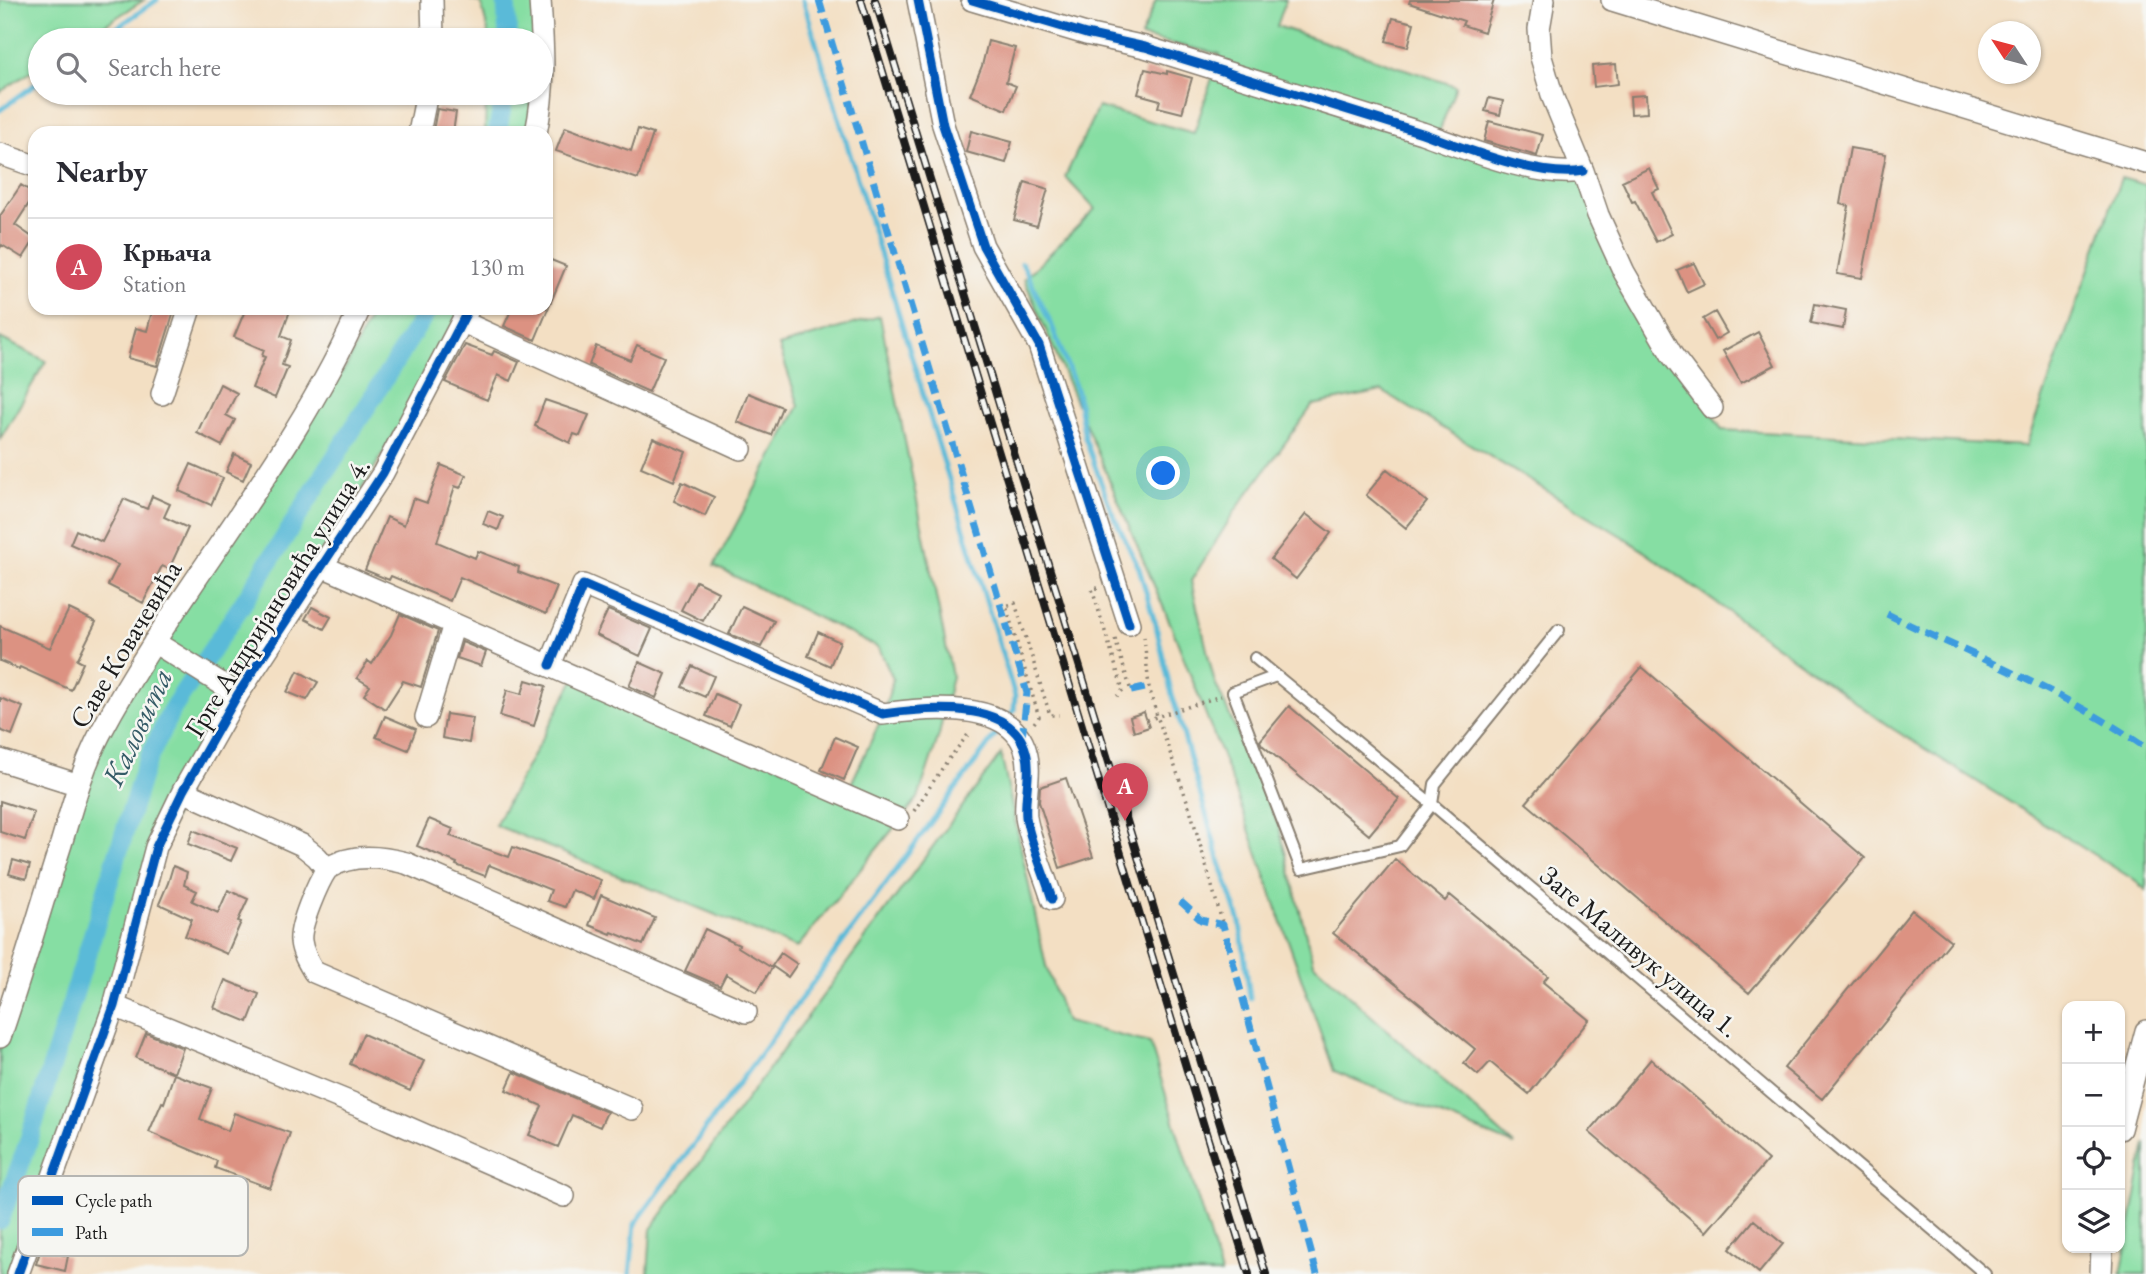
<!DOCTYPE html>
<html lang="en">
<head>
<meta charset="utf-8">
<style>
  :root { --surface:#fff; --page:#f7f7f7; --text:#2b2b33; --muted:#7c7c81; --line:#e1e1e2; --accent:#d1495b }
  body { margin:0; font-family:"EB Garamond",serif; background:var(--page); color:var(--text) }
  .controls { position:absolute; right:21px; bottom:21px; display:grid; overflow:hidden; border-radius:14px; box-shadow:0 2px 5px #0004 }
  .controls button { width:63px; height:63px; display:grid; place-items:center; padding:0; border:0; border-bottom:2px solid var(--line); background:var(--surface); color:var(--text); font:35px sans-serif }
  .compass { position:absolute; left:1978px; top:21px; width:63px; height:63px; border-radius:50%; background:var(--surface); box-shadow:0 2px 5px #0004; rotate:306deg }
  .you { position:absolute; left:1164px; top:474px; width:24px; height:24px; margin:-18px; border:5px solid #fff; border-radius:50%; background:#1a73e8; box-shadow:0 0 0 10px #1a73e833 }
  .badge { display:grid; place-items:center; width:46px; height:46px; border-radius:50%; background:var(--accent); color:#fff; font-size:23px; font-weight:700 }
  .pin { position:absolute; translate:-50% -58px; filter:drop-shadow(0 2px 4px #0008) }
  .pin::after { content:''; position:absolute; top:37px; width:24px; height:21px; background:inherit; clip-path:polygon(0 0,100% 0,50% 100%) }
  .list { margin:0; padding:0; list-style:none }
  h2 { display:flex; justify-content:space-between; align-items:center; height:91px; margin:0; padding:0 28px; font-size:30px }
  h2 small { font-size:23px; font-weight:400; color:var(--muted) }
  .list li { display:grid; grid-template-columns:46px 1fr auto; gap:21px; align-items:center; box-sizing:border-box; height:98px; padding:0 28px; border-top:2px solid var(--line) }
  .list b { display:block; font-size:26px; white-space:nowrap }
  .list p { margin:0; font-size:23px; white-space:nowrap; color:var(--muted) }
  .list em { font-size:23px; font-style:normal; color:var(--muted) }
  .icon { flex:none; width:38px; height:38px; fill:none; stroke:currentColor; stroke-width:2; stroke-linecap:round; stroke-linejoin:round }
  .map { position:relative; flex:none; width:2146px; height:1274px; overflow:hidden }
  .search { position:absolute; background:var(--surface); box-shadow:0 2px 5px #0004; left:28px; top:28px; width:525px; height:77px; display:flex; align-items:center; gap:18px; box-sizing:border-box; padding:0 24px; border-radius:38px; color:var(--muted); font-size:26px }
  .panel { position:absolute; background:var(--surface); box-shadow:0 2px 5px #0004; left:28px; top:126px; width:525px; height:189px; border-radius:21px }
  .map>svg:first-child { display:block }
  .green { fill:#86dea3; stroke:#517d60; stroke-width:2 }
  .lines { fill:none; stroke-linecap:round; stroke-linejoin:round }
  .stream { stroke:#5abad8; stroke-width:5 }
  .canal { stroke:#5abad8; stroke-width:19 }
  .building { fill:#dc9282 }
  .service-casing { stroke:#887e70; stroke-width:14 }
  .minor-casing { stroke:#887e70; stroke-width:24 }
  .path { stroke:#887e70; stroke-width:3.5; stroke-dasharray:2 5; stroke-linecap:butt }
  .service { stroke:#fff; stroke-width:10 }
  .minor { stroke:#fff; stroke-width:21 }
  .rail-casing { stroke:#1c1c1c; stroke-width:8 }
  .rail { stroke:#f6f6f2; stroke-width:5; stroke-dasharray:16; stroke-linecap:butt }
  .quiet { stroke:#3c9bdf; stroke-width:7; stroke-dasharray:14 7; stroke-linecap:butt }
  .cycleway-casing { stroke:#f6f6f2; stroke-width:13 }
  .cycleway { stroke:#0057b8; stroke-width:9 }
  .labels { text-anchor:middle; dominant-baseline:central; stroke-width:5; stroke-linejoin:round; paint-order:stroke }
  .street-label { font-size:28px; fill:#1c1c1c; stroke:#f6f6f2 }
  .water-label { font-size:30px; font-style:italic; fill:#355b67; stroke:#f6f6f2 }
  .key { fill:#f6f6f2; stroke:#b5b5b2; stroke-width:2 }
  .key-label { font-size:19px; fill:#1c1c1c }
</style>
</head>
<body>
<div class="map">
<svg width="2146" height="1274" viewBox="0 0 2146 1274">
  <rect width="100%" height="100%" fill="#f6f6f2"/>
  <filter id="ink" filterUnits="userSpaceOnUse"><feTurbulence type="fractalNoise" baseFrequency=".0143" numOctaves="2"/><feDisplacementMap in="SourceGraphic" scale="14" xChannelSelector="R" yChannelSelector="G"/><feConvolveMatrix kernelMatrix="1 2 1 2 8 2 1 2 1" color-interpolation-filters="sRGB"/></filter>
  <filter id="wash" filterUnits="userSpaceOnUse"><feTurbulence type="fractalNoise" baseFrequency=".00686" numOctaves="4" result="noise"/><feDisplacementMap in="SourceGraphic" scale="28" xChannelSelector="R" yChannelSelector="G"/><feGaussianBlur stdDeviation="1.57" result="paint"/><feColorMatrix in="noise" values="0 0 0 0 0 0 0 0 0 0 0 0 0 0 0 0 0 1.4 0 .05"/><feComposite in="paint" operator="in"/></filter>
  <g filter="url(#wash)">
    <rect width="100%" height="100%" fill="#f3dfc3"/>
    <path class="green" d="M 0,0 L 144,0 L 81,40 L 40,40 L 40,66 L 0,92 Z
      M 470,0 L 538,0 L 541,40 L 487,40 L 488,31 L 481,3 Z
      M 1156,0 L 1286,0 L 1277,26 L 1456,86 L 1437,138 L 1583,171 L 1624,272 L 1722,430 L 2026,446 L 2121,178 L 2146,185 L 2146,890 L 2131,878 L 1893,729 L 1628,540 L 1382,391 L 1313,405 L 1235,511 L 1191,581 L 1214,680 L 1279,827 L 1313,963 L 1514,1145 L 1334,1071 L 1233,784 L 1170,623 L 1024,279 L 1095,209 L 1065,177 L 1098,107 L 1194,133 L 1220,54 L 1141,37 Z
      M 486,93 L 538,93 L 528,133 L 485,133 Z
      M 374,308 L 469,308 L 183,791 L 19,1274 L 0,1274 L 0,1035 L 87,763 L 260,489 L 347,365 Z
      M 880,316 L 952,676 L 939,735 L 918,798 L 797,948 L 495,825 L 576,676 L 846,795 L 883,715 L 893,679 L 879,648 L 714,566 L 799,406 L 779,346 Z
      M 0,338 L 46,361 L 0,439 Z
      M 1001,754 L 1046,966 L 1066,1022 L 1150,1043 L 1221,1274 L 648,1274 L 651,1229 Z
      M 2146,1143 L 2146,1274 L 2121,1274 L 2143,1158 Z"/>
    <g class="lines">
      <path class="stream" d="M 803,0 L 1015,696 L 1014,710 L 1008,718
        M 99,40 L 157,0
        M 0,110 L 40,81
        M 1022,263 L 1052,326 L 1077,392 L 1085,438 L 1111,510 L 1139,568 L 1156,626 L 1170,687 L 1220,863 L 1240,922 L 1250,998
        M 630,1274 L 635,1224 L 1002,726"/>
      <path class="canal" d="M 506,0 L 508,40
        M 497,133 L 505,93
        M 0,1220 L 27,1146 L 145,766 L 171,711 L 245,600 L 429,308"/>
    </g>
    <g id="blocks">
      <path class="building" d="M 1410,0 L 1494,0 L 1484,32 L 1462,25 L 1464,21 L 1409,3 Z
        M 1393,18 L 1414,23 L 1408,47 L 1386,41 Z
        M 988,41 L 1015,48 L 1006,82 L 1016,86 L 1006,110 L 970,95 L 982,66 Z
        M 1616,64 L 1618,84 L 1594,87 L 1592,66 Z
        M 1145,69 L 1167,74 L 1167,71 L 1192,78 L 1182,113 L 1158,107 L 1160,100 L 1138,94 Z
        M 1646,95 L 1647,113 L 1631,114 L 1630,96 Z
        M 1489,98 L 1503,101 L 1500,115 L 1485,111 Z
        M 437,109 L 456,112 L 453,133 L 433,131 Z
        M 1489,121 L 1543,135 L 1537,156 L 1484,141 Z
        M 565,127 L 631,151 L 638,129 L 653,134 L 638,179 L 556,151 Z
        M 971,131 L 1012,142 L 1006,163 L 966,152 Z
        M 1850,148 L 1886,154 L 1862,278 L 1837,274 L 1849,206 L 1840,204 Z
        M 1649,168 L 1659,189 L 1652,192 L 1672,234 L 1656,242 L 1635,201 L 1632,202 L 1622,181 Z
        M 1025,182 L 1048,189 L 1037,226 L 1014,220 Z
        M 21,185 L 35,194 L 15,225 L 35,239 L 23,258 L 2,245 L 0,248 L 0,216 Z
        M 546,258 L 566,266 L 535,340 L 504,326 L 512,308 L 546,308 Z
        M 1694,263 L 1704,284 L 1687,292 L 1677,270 Z
        M 1815,304 L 1846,310 L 1843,329 L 1811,323 Z
        M 153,308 L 175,308 L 157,366 L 128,358 L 136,328 L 147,331 Z
        M 246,308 L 291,308 L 281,336 L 291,340 L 282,365 L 288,367 L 275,398 L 252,388 L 265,357 L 262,356 L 264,350 L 234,337 Z
        M 1715,312 L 1727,333 L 1715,340 L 1703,319 Z
        M 1758,332 L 1775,365 L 1741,383 L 1723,351 Z
        M 465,345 L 492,355 L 494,351 L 519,362 L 511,381 L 498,375 L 487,400 L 445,382 Z
        M 637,345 L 664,357 L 649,392 L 589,365 L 596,346 L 630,360 Z
        M 220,384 L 237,393 L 226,415 L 235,420 L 222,446 L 197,433 Z
        M 748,393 L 782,407 L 771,435 L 737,422 Z
        M 545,400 L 589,415 L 580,436 L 574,434 L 570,443 L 535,426 Z
        M 653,438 L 686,452 L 674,481 L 641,467 Z
        M 234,454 L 251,462 L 243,480 L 226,472 Z
        M 191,464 L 223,478 L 211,505 L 179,491 Z
        M 441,465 L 466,475 L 460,488 L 455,486 L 437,542 L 475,558 L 478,551 L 519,567 L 518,572 L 557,587 L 546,614 L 460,577 L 450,601 L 391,576 L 389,580 L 365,570 L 387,517 L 404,525 L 413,498 L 427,503 Z
        M 1387,469 L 1427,502 L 1406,528 L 1366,495 Z
        M 682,482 L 714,497 L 705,516 L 674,501 Z
        M 152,496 L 170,504 L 164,517 L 188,528 L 169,569 L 162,566 L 143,603 L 108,585 L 118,565 L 70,544 L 76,530 L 102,542 L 124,499 L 147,509 Z
        M 488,511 L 503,517 L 498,530 L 483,524 Z
        M 1306,514 L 1331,533 L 1296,579 L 1271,559 Z
        M 696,581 L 718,592 L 703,621 L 681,610 Z
        M 742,606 L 774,621 L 761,647 L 729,634 Z
        M 312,607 L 331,617 L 324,629 L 305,619 Z
        M 69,609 L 96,622 L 77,660 L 83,663 L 71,690 L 20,667 L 19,669 L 0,661 L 0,626 L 50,648 Z
        M 608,610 L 652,629 L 640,656 L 596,635 Z
        M 400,614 L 438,631 L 421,687 L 403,681 L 385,709 L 364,695 L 370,686 L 357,678 L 368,661 L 372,664 L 391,635 Z
        M 818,632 L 840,642 L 830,666 L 808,656 Z
        M 462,642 L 486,652 L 481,666 L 457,658 Z
        M 639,662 L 666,674 L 656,698 L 629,686 Z
        M 692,666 L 714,676 L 705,697 L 682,687 Z
        M 1642,667 L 1865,858 L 1749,993 L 1526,803 Z
        M 298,671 L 318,682 L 307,700 L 287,692 Z
        M 526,680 L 546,686 L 534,726 L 500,716 L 507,690 L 522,694 Z
        M 715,694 L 739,704 L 730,726 L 706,716 Z
        M 0,698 L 23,707 L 12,735 L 0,730 Z
        M 1289,706 L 1399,799 L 1369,835 L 1262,745 L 1260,741 Z
        M 1144,712 L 1149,727 L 1134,732 L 1130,717 Z
        M 446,714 L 473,718 L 469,743 L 442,738 Z
        M 385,716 L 416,729 L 408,750 L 376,737 Z
        M 835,737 L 858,747 L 844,780 L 821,770 Z
        M 1066,778 L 1093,857 L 1060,868 L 1039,802 L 1040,787 Z
        M 0,801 L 34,812 L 25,840 L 0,832 Z
        M 429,819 L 453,829 L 450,836 L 509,857 L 513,847 L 601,880 L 594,899 L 572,890 L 565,907 L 547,901 L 551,890 L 489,865 L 485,876 L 456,865 L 457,863 L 417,846 Z
        M 193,830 L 237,848 L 231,861 L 188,844 Z
        M 1395,859 L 1445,901 L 1450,895 L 1548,976 L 1543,982 L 1589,1020 L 1529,1094 L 1490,1062 L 1478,1075 L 1464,1063 L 1475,1049 L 1333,933 Z
        M 13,860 L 30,865 L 26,879 L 9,874 Z
        M 173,866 L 187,872 L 184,885 L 197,891 L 192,901 L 218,913 L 228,890 L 248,899 L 238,921 L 241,922 L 227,954 L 185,936 L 192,919 L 159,904 L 168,883 Z
        M 601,895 L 655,918 L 643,945 L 612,932 L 611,934 L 589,925 Z
        M 1912,910 L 1951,941 L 1822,1099 L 1784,1068 Z
        M 705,929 L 739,945 L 738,947 L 772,968 L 757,992 L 726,974 L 720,986 L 685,971 Z
        M 781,953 L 797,964 L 788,977 L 772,966 Z
        M 225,980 L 259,994 L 248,1022 L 214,1008 Z
        M 146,1033 L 183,1048 L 174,1073 L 136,1058 Z
        M 363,1034 L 424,1061 L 410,1091 L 350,1064 Z
        M 1651,1059 L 1768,1160 L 1706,1232 L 1589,1132 Z
        M 514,1072 L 607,1112 L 600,1127 L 572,1115 L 558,1147 L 529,1135 L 542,1106 L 506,1090 Z
        M 174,1074 L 212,1088 L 200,1119 L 228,1131 L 234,1113 L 290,1133 L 270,1188 L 215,1168 L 217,1161 L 149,1132 L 162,1102 L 164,1103 Z
        M 1754,1220 L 1783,1244 L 1759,1273 L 1730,1249 Z
        M 41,1249 L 68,1256 L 65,1271 L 36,1264 Z"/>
    </g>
  </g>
  <g filter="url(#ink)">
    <use href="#blocks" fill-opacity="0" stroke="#887e70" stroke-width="2"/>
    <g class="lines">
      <defs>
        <path id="service" d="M 1255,658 L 1432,804 L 1985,1274
          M 1276,676 L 1233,692 L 1301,869 L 1400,846 L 1432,804
          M 1432,804 L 1435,784 L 1559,630"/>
        <path id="minor" d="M 432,0 L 433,40
          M 918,0 L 943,125 L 983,246 L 1039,345 L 1129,624
          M 972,0 L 1086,34 L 1145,47 L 1422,133 C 1464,148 1540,179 1583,171
          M 1544,0 L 1539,29 L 1541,57 L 1553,98 L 1583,171 L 1598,215 L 1624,272 L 1672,355 L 1712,408
          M 1612,0 L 2146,163
          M 419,133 L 427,93
          M 536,133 C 546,85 543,48 540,0
          M 0,154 L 35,166
          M 463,322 L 741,449
          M 162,394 L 190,308
          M 322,566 L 898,819
          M 154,642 L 238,694
          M 550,665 L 583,585 L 883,714 C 924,708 1012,698 1026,752 C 1032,772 1024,796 1026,817 C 1029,839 1045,876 1052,899
          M 426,717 L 454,624
          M 0,760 L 79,785
          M 183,791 L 302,845 L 317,857 L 327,869 C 318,882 299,926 301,941 C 302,952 308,962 314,972 L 632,1109
          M 327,869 C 350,853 380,856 406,863 L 746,1012
          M 114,1006 L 359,1106 L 564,1196
          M 0,1037 C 22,974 40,909 61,844 C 72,807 82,769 100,734 C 178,587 293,461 360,308
          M 2120,1129 L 2146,1031
          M 18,1274 L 114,1006 L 156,847 L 183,791 L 238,694 L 383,473 L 469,308
          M 2101,1274 L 2102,1248"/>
      </defs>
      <use href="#service" class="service-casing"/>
      <use href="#minor" class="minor-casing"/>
      <path class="path" d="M 1098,588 L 1092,589 L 1123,690 L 1117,696
        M 1144,637 L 1149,687 L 1157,716 L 1190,809 L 1223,925
        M 1115,639 L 1131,691
        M 1147,720 L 1221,696
        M 1034,723 L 1039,717 L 1006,606 L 1015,603 L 1050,715 L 1059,715
        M 914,811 L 945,764 L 970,732"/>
      <use href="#service" class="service"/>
      <use href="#minor" class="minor"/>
      <defs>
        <path id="rail" d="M 861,0 L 1249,1274
          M 875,0 L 1266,1274"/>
      </defs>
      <use href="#rail" class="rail-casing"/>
      <use href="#rail" class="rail"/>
      <path class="quiet" d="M 819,0 L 1027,693 L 1022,738
        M 1887,614 C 1975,657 2066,692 2146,748
        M 1131,691 L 1149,687
        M 1180,901 L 1201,920 L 1223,925 L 1317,1274"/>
      <defs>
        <path id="cycleway" d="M 918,0 L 943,125 L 983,246 L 1039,345 L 1129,624
          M 972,0 L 1086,34 L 1145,47 L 1422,133 C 1464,148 1540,179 1583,171
          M 550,665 L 583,585 L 883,714 C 924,708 1012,698 1026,752 C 1032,772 1024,796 1026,817 C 1029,839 1045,876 1052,899
          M 18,1274 L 114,1006 L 156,847 L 183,791 L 238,694 L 383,473 L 469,308"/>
      </defs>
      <use href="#cycleway" class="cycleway-casing"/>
      <use href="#cycleway" class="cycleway"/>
    </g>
  </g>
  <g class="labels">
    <g class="street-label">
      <text transform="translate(277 597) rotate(-58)">Грге Андријановића улица 4.</text>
      <text transform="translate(125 644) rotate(-59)">Саве Ковачевића</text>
      <text transform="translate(1640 951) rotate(40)">Заге Маливук улица 1.</text>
    </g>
    <g class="water-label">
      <text transform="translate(137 727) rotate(-65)">Каловита</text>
    </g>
  </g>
  <rect x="18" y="1176" width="230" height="80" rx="10" class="key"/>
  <rect x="32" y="1196" width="31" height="9" fill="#0057b8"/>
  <rect x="32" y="1228" width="31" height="8" fill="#3c9bdf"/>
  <g class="key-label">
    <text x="75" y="1207">Cycle path</text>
    <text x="75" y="1239">Path</text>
  </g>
</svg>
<div class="controls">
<button>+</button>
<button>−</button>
<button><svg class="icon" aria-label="locate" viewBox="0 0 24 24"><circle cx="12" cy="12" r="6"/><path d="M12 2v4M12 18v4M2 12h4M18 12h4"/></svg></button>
<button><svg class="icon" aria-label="layers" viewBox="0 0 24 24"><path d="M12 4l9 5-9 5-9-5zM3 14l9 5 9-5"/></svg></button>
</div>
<svg class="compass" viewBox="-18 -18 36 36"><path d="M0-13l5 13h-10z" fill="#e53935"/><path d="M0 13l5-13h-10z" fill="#7c7c81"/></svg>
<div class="you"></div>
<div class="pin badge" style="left:1125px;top:821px">A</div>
<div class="search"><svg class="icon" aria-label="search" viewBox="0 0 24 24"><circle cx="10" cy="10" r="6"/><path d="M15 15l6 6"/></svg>Search here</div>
<section class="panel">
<h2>Nearby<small></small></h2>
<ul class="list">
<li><span class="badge">A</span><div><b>Крњача</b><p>Station</p></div><em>130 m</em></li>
</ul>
</section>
</div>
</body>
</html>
